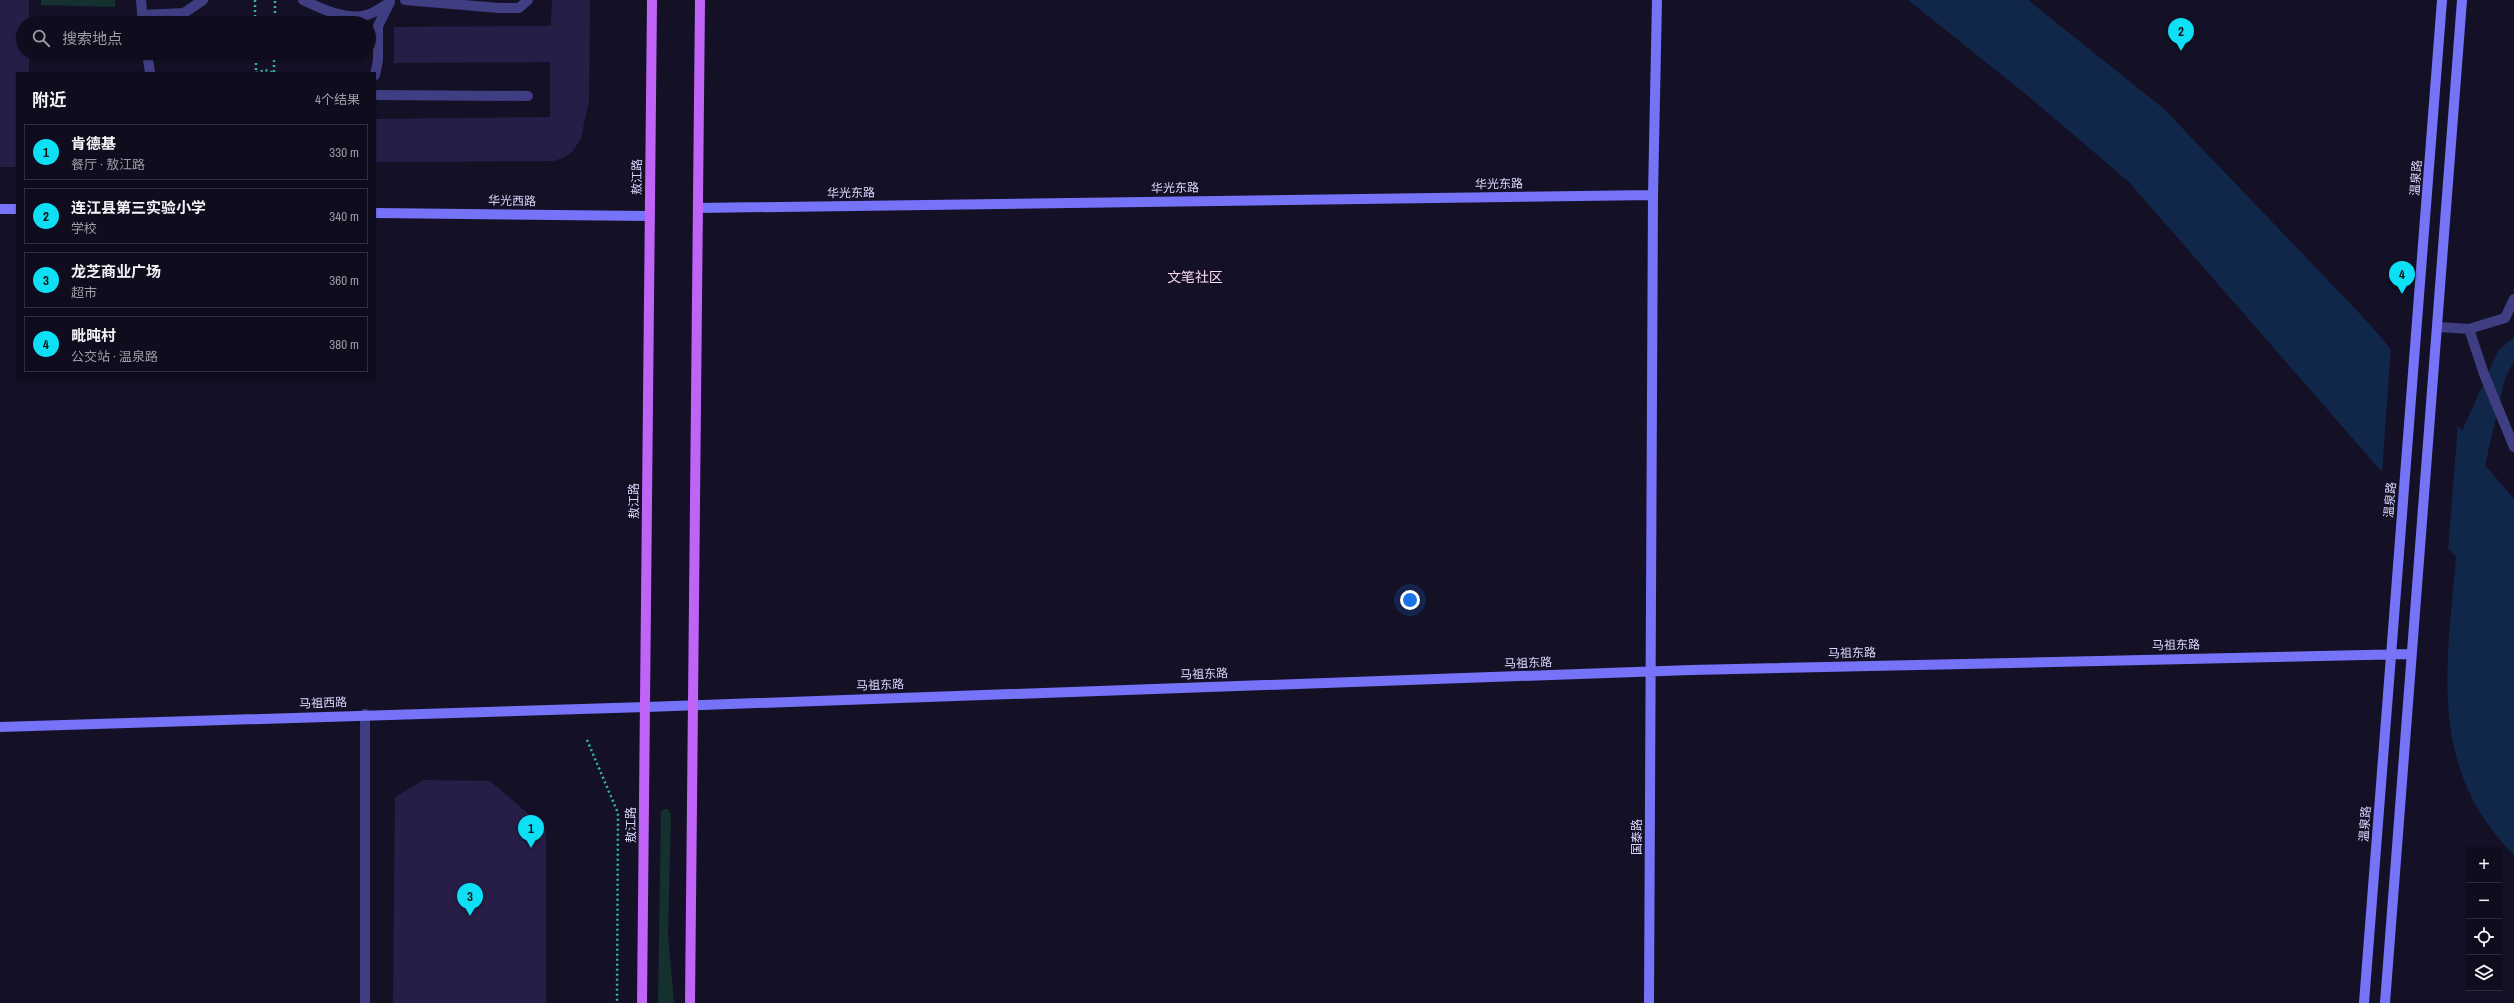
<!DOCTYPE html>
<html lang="zh">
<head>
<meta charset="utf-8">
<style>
  :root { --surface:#0f0d1d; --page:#181626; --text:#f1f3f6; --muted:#9b9ca4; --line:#2f2d3b; --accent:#0ddff4 }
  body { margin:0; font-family:"Archivo Narrow","Noto Sans SC",sans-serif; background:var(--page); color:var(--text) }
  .controls { position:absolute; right:12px; bottom:12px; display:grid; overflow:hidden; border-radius:0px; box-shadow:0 1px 3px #0004 }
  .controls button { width:36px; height:36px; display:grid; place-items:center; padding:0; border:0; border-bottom:1px solid var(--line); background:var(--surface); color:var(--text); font:20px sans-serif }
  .you { position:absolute; left:1410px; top:600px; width:14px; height:14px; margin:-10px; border:3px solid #fff; border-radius:50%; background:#1a73e8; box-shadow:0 0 0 6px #1a73e833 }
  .badge { display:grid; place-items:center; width:26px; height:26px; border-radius:50%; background:var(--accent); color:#111; font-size:13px; font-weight:700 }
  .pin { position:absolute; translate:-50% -33px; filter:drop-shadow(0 1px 2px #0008) }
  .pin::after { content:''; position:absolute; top:21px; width:14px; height:12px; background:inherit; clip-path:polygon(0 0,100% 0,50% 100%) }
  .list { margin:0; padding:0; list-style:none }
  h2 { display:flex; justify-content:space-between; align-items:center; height:52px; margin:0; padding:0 16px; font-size:17px }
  h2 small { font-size:13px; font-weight:400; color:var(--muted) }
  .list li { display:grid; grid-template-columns:26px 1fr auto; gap:12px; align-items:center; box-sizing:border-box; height:56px; margin:0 8px 8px; padding:0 8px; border:1px solid var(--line); border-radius:0px }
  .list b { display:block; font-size:15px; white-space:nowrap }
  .list p { margin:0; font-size:13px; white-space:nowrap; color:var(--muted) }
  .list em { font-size:13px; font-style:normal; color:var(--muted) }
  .icon { flex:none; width:22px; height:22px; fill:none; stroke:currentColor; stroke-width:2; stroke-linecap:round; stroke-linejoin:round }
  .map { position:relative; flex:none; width:2514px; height:1003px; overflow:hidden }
  .search { position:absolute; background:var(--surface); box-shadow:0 1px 3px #0004; left:16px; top:16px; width:360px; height:44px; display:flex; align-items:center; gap:10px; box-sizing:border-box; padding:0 14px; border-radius:22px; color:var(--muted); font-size:15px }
  .panel { position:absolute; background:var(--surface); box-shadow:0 1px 3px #0004; left:16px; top:72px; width:360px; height:308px; border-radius:0px }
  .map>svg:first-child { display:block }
  .green { fill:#14302f }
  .water { fill:#11274a }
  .pier { fill:#141127 }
  .building { fill:#261e47 }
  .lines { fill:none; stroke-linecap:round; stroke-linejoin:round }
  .path { stroke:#35b4ab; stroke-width:2.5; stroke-dasharray:2 3; stroke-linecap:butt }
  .lane { stroke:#403e83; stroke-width:10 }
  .street { stroke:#403e83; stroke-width:10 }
  .secondary { stroke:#7673f9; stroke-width:10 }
  .primary { stroke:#c064f8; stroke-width:10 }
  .labels { text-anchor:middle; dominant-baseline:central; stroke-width:3; stroke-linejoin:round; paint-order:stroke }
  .street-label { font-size:12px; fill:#dcd8fd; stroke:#141127 }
  .quarter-label { font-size:14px; fill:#fddaf1; stroke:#141127 }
</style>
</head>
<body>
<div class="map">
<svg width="2514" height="1003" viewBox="0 0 2514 1003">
  <rect width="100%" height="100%" fill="#141127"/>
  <path class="green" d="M 41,0 L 115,0 L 115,7 L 41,5 Z
    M 664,809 L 668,809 L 671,814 L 668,934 L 674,1003 L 658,1003 L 661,812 Z"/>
  <path class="water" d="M 1908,0 L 2028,0 L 2164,109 L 2364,318 L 2462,431 L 2498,351 L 2514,337 L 2514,361 L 2505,379 L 2485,465 L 2514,499 L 2514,855 C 2427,767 2447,669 2456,557 L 2129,182 L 2022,91 Z"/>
  <path class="pier" d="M 2391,346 L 2458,424 L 2448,550 L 2382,472 Z"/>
  <path class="building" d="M 0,0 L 29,0 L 29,23 L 23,23 L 23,53 L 29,53 L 29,73 L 17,73 L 17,167 L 0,167 Z
    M 552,0 L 590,0 L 589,100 L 581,138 L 573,151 L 565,157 L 554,161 L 375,162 L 375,119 L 550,117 L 550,62 L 394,63 L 394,27 L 551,26 Z
    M 424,780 L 490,781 L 546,829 L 546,1003 L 393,1003 L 395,797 Z"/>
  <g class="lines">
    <path class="path" d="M 255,0 L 255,23
      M 275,23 L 275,0
      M 256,53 L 256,72
      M 274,72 L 274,53
      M 256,73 L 265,70 L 275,73
      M 587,740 L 618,813 L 617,1003"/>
    <path class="lane" d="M 365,1003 L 365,714"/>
    <path class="street" d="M 141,0 L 143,23
      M 303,0 C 322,9 350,23 372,13 C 378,10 384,6 390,2
      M 405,0 L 499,8 L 519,8 L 528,0
      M 142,15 L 184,13 L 203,0
      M 147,53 L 150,73
      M 375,75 L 378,60 L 378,26 L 390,2
      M 375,95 L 528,96
      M 2438,327 L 2469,329 L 2505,318 L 2514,299
      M 2469,329 L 2484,374 L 2514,447"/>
    <path class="secondary" d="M 698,208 L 1653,195
      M 0,209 L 17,209
      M 375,213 L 649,216
      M 0,727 L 646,707 L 1691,670 L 2411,654
      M 1649,1003 L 1653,195 L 1657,0
      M 2364,1003 L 2442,0
      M 2385,1003 L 2462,0"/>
    <path class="primary" d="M 642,1003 L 652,0
      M 690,1003 L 700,0"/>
  </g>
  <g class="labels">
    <g class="street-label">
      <text transform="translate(637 177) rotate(-89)">敖江路</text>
      <text transform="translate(2416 178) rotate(-86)">温泉路</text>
      <text transform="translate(1499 184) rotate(-1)">华光东路</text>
      <text transform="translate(1175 188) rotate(-1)">华光东路</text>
      <text transform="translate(851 193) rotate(-1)">华光东路</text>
      <text transform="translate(512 201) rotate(1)">华光西路</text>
      <text transform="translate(2390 500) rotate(-85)">温泉路</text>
      <text transform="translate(634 501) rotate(-90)">敖江路</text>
      <text transform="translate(2176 645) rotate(-1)">马祖东路</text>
      <text transform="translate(1852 653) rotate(-1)">马祖东路</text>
      <text transform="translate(1528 663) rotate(-2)">马祖东路</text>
      <text transform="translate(1204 674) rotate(-2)">马祖东路</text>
      <text transform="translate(880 685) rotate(-2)">马祖东路</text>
      <text transform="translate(323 703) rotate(-2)">马祖西路</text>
      <text transform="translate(2365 824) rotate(-86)">温泉路</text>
      <text transform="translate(631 825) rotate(-90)">敖江路</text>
      <text transform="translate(1637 837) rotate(-90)">国泰路</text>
    </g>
    <g class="quarter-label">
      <text x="1195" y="277">文笔社区</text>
    </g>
  </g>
</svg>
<div class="controls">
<button>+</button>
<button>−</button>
<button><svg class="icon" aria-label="locate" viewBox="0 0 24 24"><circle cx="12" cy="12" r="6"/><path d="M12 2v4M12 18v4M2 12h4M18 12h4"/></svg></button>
<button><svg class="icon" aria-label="layers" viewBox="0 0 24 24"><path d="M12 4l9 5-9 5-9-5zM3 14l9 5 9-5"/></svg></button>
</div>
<div class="you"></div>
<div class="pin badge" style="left:531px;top:848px">1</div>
<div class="pin badge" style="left:2181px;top:51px">2</div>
<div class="pin badge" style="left:470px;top:916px">3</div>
<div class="pin badge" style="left:2402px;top:294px">4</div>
<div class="search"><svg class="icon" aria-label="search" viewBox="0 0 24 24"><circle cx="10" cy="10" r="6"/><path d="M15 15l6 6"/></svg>搜索地点</div>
<section class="panel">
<h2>附近<small>4个结果</small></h2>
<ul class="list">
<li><span class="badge">1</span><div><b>肯德基</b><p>餐厅 · 敖江路</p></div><em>330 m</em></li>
<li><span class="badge">2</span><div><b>连江县第三实验小学</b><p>学校</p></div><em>340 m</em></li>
<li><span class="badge">3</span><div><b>龙芝商业广场</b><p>超市</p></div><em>360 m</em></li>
<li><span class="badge">4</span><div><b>毗旽村</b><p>公交站 · 温泉路</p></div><em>380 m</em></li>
</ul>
</section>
</div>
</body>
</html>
